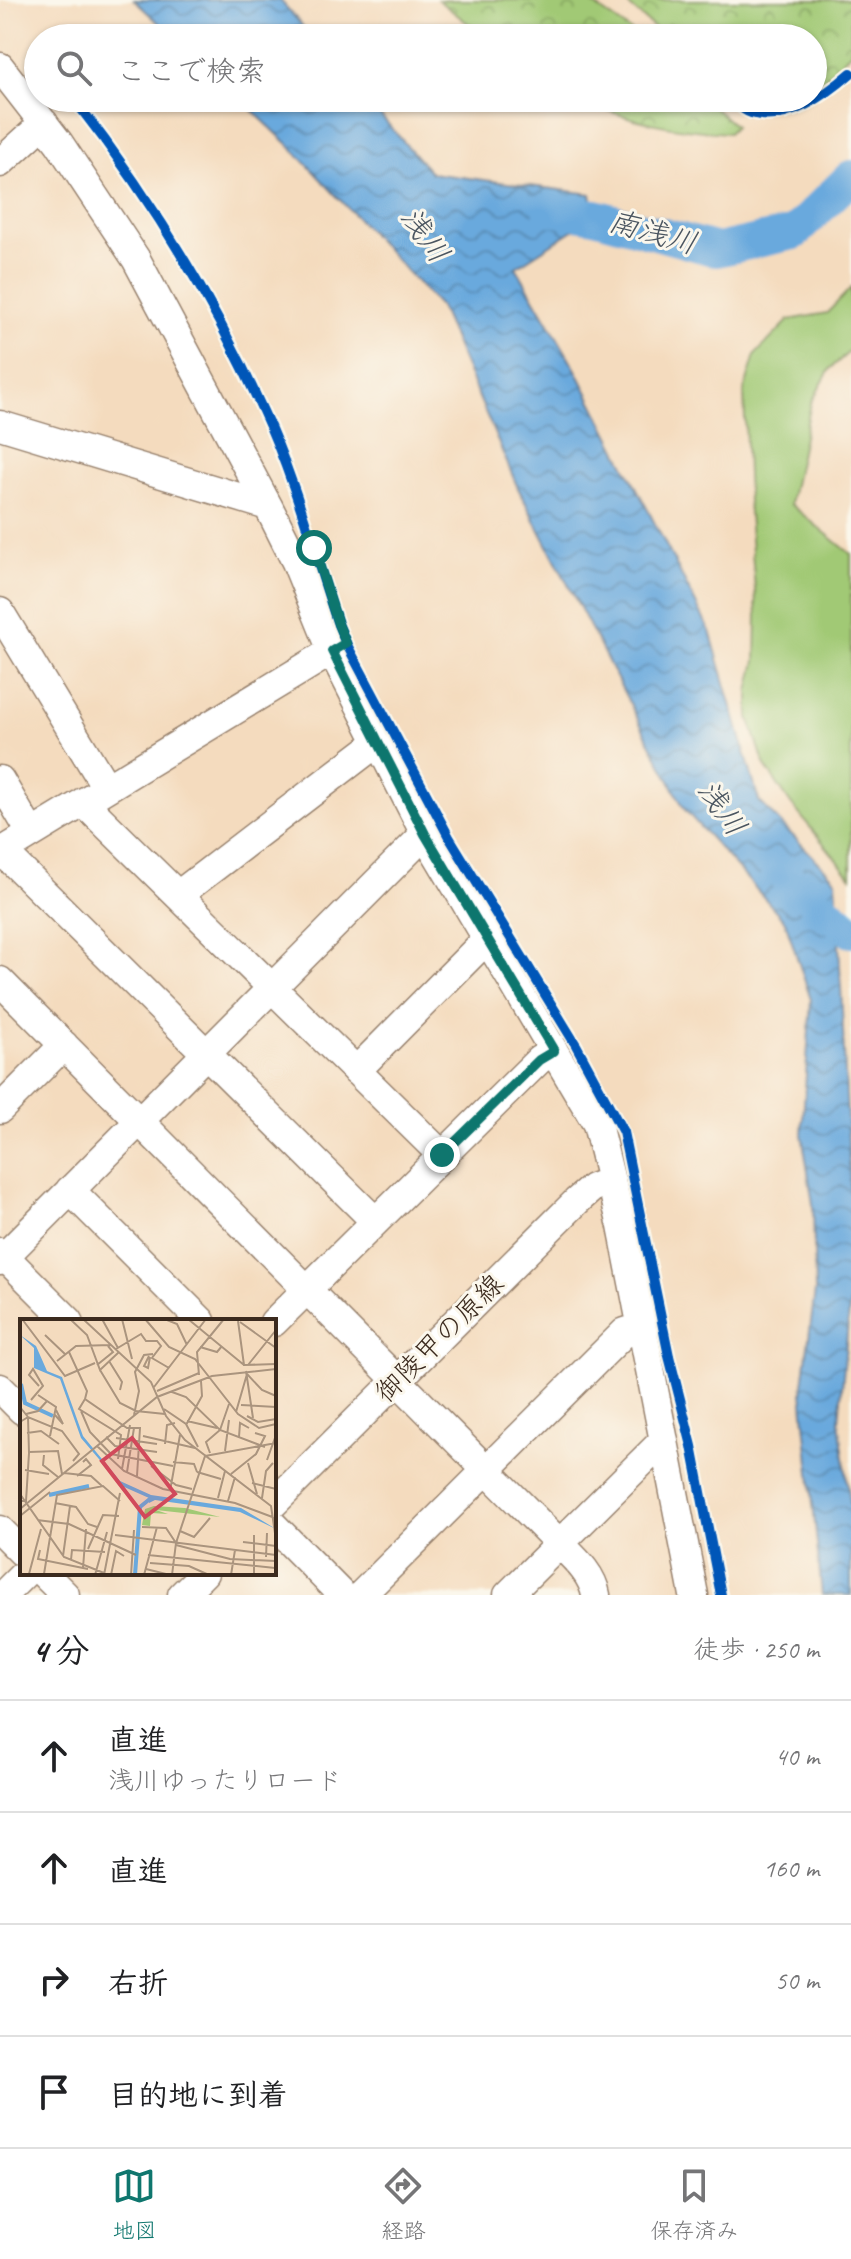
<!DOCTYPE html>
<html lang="ja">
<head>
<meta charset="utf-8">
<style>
  :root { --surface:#fff; --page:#f2f2f2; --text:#202124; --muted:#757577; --line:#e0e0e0; --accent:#0f766e }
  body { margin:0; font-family:Caveat,"Klee One",sans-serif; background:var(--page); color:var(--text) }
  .stop { position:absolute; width:24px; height:24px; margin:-18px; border:6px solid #0f766e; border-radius:50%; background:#fff }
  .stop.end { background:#0f766e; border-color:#fff; box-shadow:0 2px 8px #0008 }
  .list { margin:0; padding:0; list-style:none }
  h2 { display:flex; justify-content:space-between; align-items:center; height:104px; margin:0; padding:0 32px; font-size:34px }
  h2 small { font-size:26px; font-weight:400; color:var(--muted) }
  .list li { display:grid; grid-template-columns:52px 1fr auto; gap:24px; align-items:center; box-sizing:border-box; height:112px; padding:0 32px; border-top:2px solid var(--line) }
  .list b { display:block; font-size:30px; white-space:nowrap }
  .list p { margin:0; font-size:26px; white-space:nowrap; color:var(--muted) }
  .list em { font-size:26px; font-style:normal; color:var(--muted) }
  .icon { flex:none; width:44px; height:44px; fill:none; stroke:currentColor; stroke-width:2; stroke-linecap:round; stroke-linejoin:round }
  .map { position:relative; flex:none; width:851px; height:1595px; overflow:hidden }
  .search { position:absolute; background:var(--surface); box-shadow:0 2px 6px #0004; left:24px; right:24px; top:24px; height:88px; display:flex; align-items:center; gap:20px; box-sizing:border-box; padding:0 28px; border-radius:44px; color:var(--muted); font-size:30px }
  .sheet { height:552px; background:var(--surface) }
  nav { display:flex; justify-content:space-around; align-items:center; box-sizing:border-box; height:112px; border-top:2px solid var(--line); background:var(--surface); font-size:22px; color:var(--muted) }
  nav a { display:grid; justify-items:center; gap:4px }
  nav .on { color:var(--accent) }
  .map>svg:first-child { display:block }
  .green { fill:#a1c975; stroke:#6e7a4a; stroke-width:2 }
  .park { fill:url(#park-crowns); stroke:#6e7a4a; stroke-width:2 }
  .water { fill:url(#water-waves); stroke:#526a7e; stroke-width:2 }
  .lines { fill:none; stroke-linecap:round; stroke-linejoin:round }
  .river { stroke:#69a9dd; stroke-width:34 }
  .minor-casing { stroke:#98826e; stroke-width:31 }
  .minor { stroke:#fff; stroke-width:28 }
  .cycleway-casing { stroke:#fbf7ec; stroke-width:15 }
  .cycleway { stroke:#0057b8; stroke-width:10 }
  .route { stroke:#0f766e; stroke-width:10 }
  .labels { text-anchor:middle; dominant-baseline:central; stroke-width:6; stroke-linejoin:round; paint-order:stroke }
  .street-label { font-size:28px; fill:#3b2a1e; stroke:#fbf7ec }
  .water-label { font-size:30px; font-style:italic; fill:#4b5661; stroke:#fbf7ec }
  .inset-river { fill:none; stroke:#69a9dd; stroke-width:4 }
  .inset-road { fill:none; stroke:#aa947e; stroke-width:2 }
  .view { fill:#d1495b; fill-opacity:0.15; stroke:#d1495b; stroke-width:4 }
  .inset-edge { fill:none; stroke:#3b2a1e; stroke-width:4 }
</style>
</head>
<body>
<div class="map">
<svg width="851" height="1595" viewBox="0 0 851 1595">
  <defs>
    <pattern id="park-crowns" width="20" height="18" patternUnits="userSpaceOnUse" patternTransform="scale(2)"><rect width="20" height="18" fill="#a1c975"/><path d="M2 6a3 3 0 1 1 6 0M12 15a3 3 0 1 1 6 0" fill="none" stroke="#84a35f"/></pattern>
    <pattern id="water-waves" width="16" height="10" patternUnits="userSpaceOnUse" patternTransform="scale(2)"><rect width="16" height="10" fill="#69a9dd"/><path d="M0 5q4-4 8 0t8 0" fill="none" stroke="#588ab3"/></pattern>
  </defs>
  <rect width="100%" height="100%" fill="#fbf7ec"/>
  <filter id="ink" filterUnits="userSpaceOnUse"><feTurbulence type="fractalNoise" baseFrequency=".0125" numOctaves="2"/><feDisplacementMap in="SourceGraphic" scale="16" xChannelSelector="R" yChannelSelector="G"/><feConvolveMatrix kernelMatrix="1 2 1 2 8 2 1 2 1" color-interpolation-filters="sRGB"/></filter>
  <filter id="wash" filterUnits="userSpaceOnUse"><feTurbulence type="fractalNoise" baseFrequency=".006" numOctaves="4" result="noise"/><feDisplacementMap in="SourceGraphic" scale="32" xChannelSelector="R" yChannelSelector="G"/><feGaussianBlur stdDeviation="1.8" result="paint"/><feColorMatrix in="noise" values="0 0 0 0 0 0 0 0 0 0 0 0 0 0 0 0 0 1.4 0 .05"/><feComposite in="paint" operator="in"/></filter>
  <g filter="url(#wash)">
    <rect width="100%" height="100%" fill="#f4dbbe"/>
    <path class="green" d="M 851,288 L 851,350 L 830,369 L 811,403 L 790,504 L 851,554 L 851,877 L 791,804 L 765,766 L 749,717 L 749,691 L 756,661 L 757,615 L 748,501 L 744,392 L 755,355 L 789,320 L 827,313 Z"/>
    <path class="park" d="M 438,0 L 587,0 L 641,38 L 487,38 Z
      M 622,0 L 851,0 L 851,52 L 813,90 L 813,38 L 666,38 Z
      M 580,98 L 711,98 L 711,105 L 735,126 L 728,133 C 677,130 626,122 580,98 Z"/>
    <path class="water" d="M 134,0 L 280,0 L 313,38 L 175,38 Z
      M 239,98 L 365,98 L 431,173 L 591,194 L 595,216 L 516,267 L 575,368 L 710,631 L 759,801 L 836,880 L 851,1201 L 851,1290 L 839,1421 L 851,1508 L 851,1595 L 822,1595 L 802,1392 L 815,1291 L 813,1204 L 802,1134 L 811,1000 L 785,921 L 685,810 L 518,488 L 440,307 L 290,146 Z"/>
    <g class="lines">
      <path class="river" d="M 550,209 L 595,216 L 717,250 L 794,233 L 851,177
        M 776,868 L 851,931"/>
    </g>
  </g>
  <g filter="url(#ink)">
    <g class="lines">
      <defs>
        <path id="minor" d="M 0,67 L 59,143 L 136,259 L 268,506 L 296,562 L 332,651 L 425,834 L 597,1124 L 622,1226 L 694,1595
          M 0,163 L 44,123
          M 0,425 L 268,506
          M 0,612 L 106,787
          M 0,780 L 31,833
          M 83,802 L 442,1155
          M 3,852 L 375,1221
          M 0,853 L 332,651
          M 178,895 L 378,742
          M 0,981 L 559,1543 C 574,1558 592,1573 596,1595
          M 356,1071 L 488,938
          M 0,1109 L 64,1045
          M 70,1190 L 201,1321
          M 0,1252 L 69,1321
          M 0,1261 L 425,834
          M 274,1322 L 539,1060 L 554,1051
          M 0,1388 L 22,1410
          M 274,1503 L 577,1201 L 592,1188 L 610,1181
          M 274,1526 L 342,1595
          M 0,1530 L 22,1552
          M 43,1573 L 65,1595
          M 3,1595 L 25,1573
          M 182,1595 L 204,1573
          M 361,1595 L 625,1332 L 641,1327
          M 508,1595 L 664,1440"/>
      </defs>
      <use href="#minor" class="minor-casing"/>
      <use href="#minor" class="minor"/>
      <defs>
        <path id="cycleway" d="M 73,98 C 148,194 213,299 263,411 C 295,479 314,553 338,624 L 346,643 L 449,837 L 576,1045 L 623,1132 L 669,1356 L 692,1446 L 721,1595
          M 730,98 C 736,103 744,111 751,113 C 787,124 826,95 851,73"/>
      </defs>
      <use href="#cycleway" class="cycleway-casing"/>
      <use href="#cycleway" class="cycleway"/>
    </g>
  </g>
  <g class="lines" filter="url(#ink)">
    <path class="route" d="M 314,548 L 338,624 L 346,643 L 332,651 L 425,834 L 554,1051 L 539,1060 L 442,1155"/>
  </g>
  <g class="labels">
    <g class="street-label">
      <text transform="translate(439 1338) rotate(-45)">御陵甲の原線</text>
    </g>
    <g class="water-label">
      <text transform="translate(653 232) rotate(16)">南浅川</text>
      <text transform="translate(425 235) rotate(54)">浅川</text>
      <text transform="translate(722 808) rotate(54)">浅川</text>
    </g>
  </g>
  <g transform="translate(20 1319)">
    <rect width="256" height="256" fill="#f4dbbe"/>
    <path d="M 134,187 L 165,189 L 200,198 L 136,191 L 148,195 L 131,194 L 130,207 L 122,206 L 125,190 Z" fill="#a1c975"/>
    <path d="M 0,16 L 16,27 L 27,52 L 42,58 L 63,117 L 100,162 L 131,176 L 221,189 L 256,210 L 220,193 L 135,181 L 129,184 L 129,179 L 102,167 L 61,119 L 40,60 L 14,49 L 14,29 Z" fill="#69a9dd"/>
    <path class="inset-river" d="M 1,65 L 5,84 L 33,97M 29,176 L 69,167M 115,256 L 120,188 L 131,179"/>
    <path class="inset-road" d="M 2,0 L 45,57 L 75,44M 50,0 L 67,16 L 80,51 L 99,33M 63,0 L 131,63 L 146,97 L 165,121 L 251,187 L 256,221M 82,0 L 98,29M 102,0 L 112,40M 125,0 L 149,28 L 175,40 L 218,95 L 239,109 L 256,105M 168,0 L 224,46M 147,1 L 157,5 L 167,26M 218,2 L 224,46 L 256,45M 220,3 L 256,29M 25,16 L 46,36M 180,28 L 197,33 L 202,27M 96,30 L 121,15 L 126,22 L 137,22 L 141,27 L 132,39 L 149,49M 49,33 L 67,72 L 65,80 L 107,109 L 120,109 L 117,157M 129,37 L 124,47 L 128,49 L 130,38M 37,42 L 56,27 L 91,26M 89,42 L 102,63 L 100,71M 77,46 L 93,33 L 88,27M 228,46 L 256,11M 80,51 L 100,84 L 116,92 L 145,95M 226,52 L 233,99M 227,55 L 242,71 L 256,77M 179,56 L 177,33 L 204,0M 134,68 L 186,0M 137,72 L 179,54M 152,73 L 166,78 L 200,111 L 245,128M 18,76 L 36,88 L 30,117M 65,80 L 59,90 L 101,116 L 98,140M 11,81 L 23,67 L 13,50 L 9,56 L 19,67M 221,86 L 256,88M 0,88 L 8,98 L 9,134 L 6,182 L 0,182M 144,90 L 166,105 L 178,128M 61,92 L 70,113 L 91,135 L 153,147M 216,93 L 227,55M 6,95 L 18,92 L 27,82M 35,96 L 43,105 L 36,91M 114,96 L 119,72 L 115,53 L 124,36 L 133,35M 227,97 L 238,103 L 256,100M 167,102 L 197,109M 0,103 L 8,98 L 42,112 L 59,135 L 53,142M 166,106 L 182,77 L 181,62M 7,114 L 21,112 L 39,125M 123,117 L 175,129M 86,118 L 95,127 L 137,133M 219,118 L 220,104 L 229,109M 96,119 L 137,125M 145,125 L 147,106 L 155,104M 77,127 L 104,152 L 143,170 L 215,184 L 255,199M 205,132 L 209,101M 9,133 L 38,132 L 42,155M 190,134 L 186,123 L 200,111 L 209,85M 24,136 L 23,146 L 38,158M 185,137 L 256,124M 247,141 L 256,116M 153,143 L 174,145 L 177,153M 228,144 L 237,175M 131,147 L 156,166 L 172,170M 102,150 L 110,106M 5,151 L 29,155M 107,153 L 114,109M 177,153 L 201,160M 44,154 L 71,157 L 82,167M 211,155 L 236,135 L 245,117 L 235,114M 57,157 L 71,146 L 66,140 L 63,143M 232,164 L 256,170M 150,172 L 160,116M 0,175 L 44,238 L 89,256M 198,179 L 205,152M 242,179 L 246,152 L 253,144M 208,182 L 215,158M 35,184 L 56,188 L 68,205 L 77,208M 0,190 L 137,78 L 192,57 L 256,50M 0,197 L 30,173M 17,201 L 49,205 L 116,236M 122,208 L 146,209 L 156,224M 160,212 L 174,218 L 190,199M 95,216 L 256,236M 223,223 L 256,227M 156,226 L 210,240 L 256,242M 68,230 L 83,196 L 99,197M 20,231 L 18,240 L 68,250M 128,236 L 255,249M 43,237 L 50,187M 246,238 L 247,214M 51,241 L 52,231 L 85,233M 130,244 L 169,247 L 189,256M 63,249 L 66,210M 126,250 L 150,256M 9,255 L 21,210M 24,255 L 37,176 L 83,167 L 100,182M 75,256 L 87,213M 84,256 L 100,174M 91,256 L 96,232 L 104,237M 111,256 L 114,211M 124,256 L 137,208M 152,256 L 156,224 L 185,137M 211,256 L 215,231M 234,256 L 234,216"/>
    <path class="view" d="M 112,119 L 155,175 L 125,198 L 82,142 Z"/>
    <rect width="256" height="256" class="inset-edge"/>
  </g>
</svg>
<div class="stop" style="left:314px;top:548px"></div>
<div class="stop end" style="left:442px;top:1155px"></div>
<div class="search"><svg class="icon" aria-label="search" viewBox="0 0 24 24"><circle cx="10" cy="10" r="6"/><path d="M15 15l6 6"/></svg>ここで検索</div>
</div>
<section class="sheet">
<h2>4 分<small>徒歩 · 250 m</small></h2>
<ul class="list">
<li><svg class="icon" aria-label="ahead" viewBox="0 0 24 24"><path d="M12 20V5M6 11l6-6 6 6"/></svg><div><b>直進</b><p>浅川ゆったりロード</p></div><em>40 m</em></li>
<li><svg class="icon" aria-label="ahead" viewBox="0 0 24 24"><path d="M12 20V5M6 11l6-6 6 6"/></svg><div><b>直進</b></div><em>160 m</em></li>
<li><svg class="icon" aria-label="right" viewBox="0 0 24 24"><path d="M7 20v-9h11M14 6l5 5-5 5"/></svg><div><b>右折</b></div><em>50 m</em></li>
<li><svg class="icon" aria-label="arrive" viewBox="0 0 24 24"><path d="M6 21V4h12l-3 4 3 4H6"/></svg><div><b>目的地に到着</b></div></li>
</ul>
</section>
<nav>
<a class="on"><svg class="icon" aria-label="map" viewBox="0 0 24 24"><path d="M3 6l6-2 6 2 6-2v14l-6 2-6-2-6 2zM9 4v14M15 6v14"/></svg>地図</a>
<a><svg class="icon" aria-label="directions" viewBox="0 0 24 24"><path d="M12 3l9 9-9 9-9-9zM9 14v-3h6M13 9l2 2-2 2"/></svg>経路</a>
<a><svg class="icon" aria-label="saved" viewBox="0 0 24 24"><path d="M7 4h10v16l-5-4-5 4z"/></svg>保存済み</a>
</nav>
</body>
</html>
